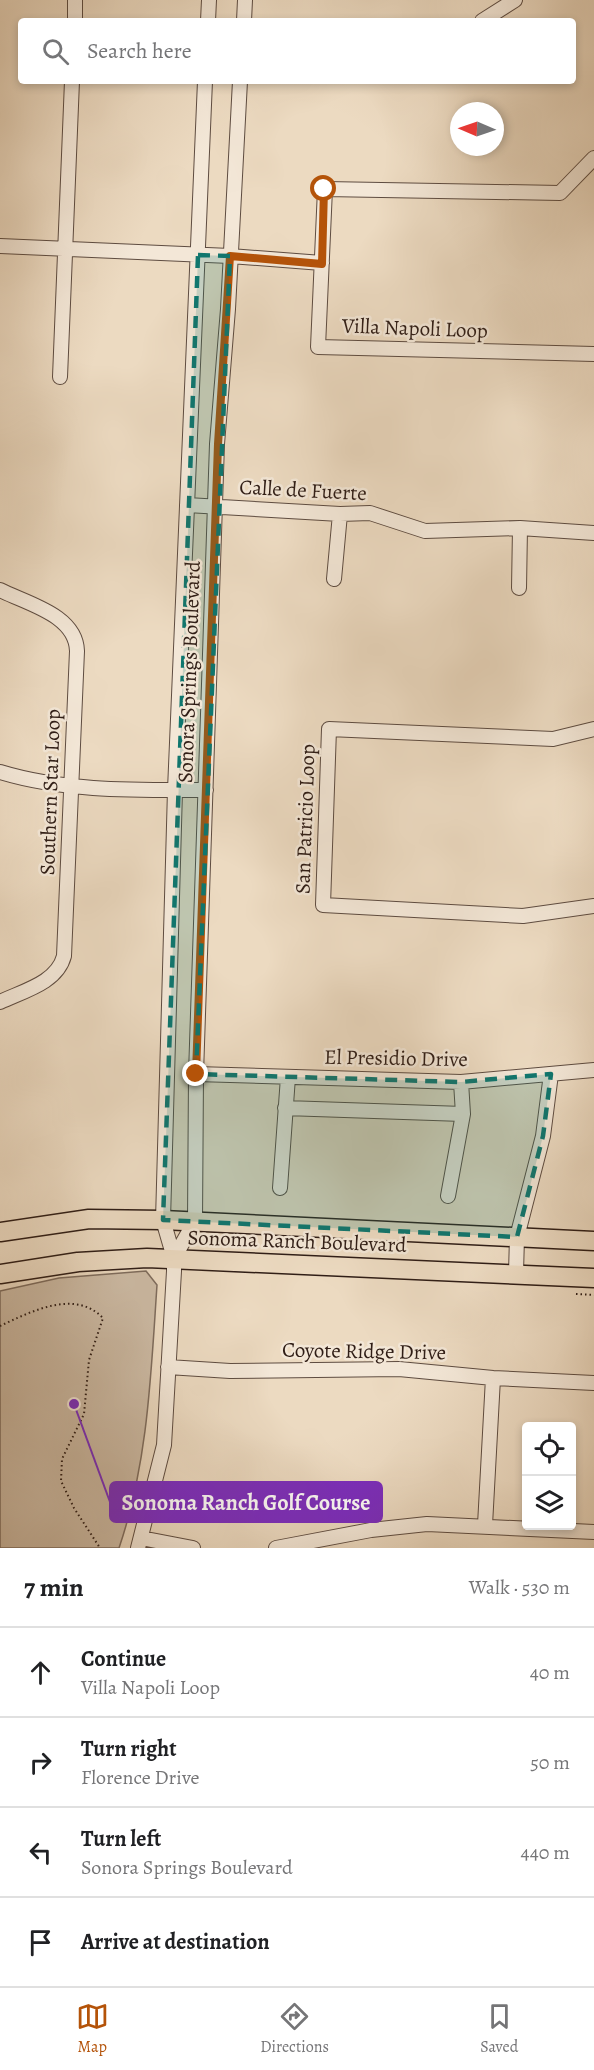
<!DOCTYPE html>
<html lang="en">
<head>
<meta charset="utf-8">
<style>
  :root { --surface:#fff; --page:#f6f6f6; --text:#202124; --muted:#757577; --line:#e0e0e0; --accent:#b45309 }
  body { margin:0; font-family:Alegreya,serif; background:var(--page); color:var(--text) }
  .controls { position:absolute; right:18px; bottom:18px; display:grid; overflow:hidden; border-radius:6px; box-shadow:0 3px 9px #0003 }
  .controls button { width:54px; height:54px; display:grid; place-items:center; padding:0; border:0; border-bottom:2px solid var(--line); background:var(--surface); color:var(--text); font:30px sans-serif }
  .compass { position:absolute; left:450px; top:102px; width:54px; height:54px; border-radius:50%; background:var(--surface); box-shadow:0 3px 9px #0003; rotate:272deg }
  .stop { position:absolute; width:18px; height:18px; margin:-14px; border:4px solid #b45309; border-radius:50%; background:#fff }
  .stop.end { background:#b45309; border-color:#fff; box-shadow:0 2px 6px #0008 }
  .list { margin:0; padding:0; list-style:none }
  h2 { display:flex; justify-content:space-between; align-items:center; height:78px; margin:0; padding:0 24px; font-size:26px }
  h2 small { font-size:20px; font-weight:400; color:var(--muted) }
  .list li { display:grid; grid-template-columns:39px 1fr auto; gap:18px; align-items:center; box-sizing:border-box; height:90px; padding:0 24px; border-top:2px solid var(--line) }
  .list b { display:block; font-size:22px; white-space:nowrap }
  .list p { margin:0; font-size:20px; white-space:nowrap; color:var(--muted) }
  .list em { font-size:20px; font-style:normal; color:var(--muted) }
  .icon { flex:none; width:33px; height:33px; fill:none; stroke:currentColor; stroke-width:2; stroke-linecap:round; stroke-linejoin:round }
  .map { position:relative; flex:none; width:594px; height:1548px; overflow:hidden }
  .search { position:absolute; background:var(--surface); box-shadow:0 3px 9px #0003; left:18px; right:18px; top:18px; height:66px; display:flex; align-items:center; gap:15px; box-sizing:border-box; padding:0 21px; border-radius:6px; color:var(--muted); font-size:22px }
  .sheet { height:438px; background:var(--surface) }
  nav { display:flex; justify-content:space-around; align-items:center; box-sizing:border-box; height:84px; border-top:2px solid var(--line); background:var(--surface); font-size:16px; color:var(--muted) }
  nav a { display:grid; justify-items:center; gap:3px }
  nav .on { color:var(--accent) }
  .map>svg:first-child { display:block }
  .green { fill:#ccbaa4; stroke:#7e6c5d; stroke-width:1.5 }
  .lines { fill:none; stroke-linecap:round; stroke-linejoin:round }
  .minor-casing { stroke:#5e4c41; stroke-width:16 }
  .major-casing { stroke:#2f1d16; stroke-width:21 }
  .path { stroke:#2f1d16; stroke-width:2; stroke-dasharray:1.5 3; stroke-linecap:butt }
  .minor { stroke:#f3e7d7; stroke-width:14 }
  .major { stroke:#ecdac1; stroke-width:18 }
  .route { stroke:#b45309; stroke-width:8 }
  .marked { fill:#0f766e; fill-opacity:0.2; stroke:#0f766e; stroke-width:4.5; stroke-dasharray:12 8; stroke-linejoin:round }
  .labels { text-anchor:middle; dominant-baseline:central; stroke-width:5; stroke-linejoin:round; paint-order:stroke }
  .street-label { font-size:21px; fill:#2f1d16; stroke:#f3e7d7 }
  .leader { fill:none; stroke:#7b2cbf; stroke-width:2 }
  .callout-dot { fill:#7b2cbf; stroke:#f3e7d7; stroke-width:2 }
  .callout { fill:#7b2cbf; stroke:#7b2cbf; stroke-width:2 }
  .callout-label { font-size:22px; text-anchor:middle; font-weight:bold; fill:#fff }
</style>
</head>
<body>
<div class="map">
<svg width="594" height="1548" viewBox="0 0 594 1548">
  <rect width="100%" height="100%" fill="#ecdac1"/>
  <filter id="stains"><feTurbulence type="fractalNoise" baseFrequency=".00333" numOctaves="4"/><feColorMatrix values="0 0 0 0 .2 0 0 0 0 .09 0 0 0 0 .02 0 0 0 .5 -.17"/></filter>
  <radialGradient id="worn" r=".72"><stop offset=".6" stop-color="#630" stop-opacity="0"/><stop offset="1" stop-color="#630" stop-opacity=".3"/></radialGradient>
  <path class="green" d="M 146,1271 L 157,1285 C 151,1373 148,1463 119,1548 L 0,1548 L 0,1291 L 59,1278 Z"/>
  <g class="lines">
    <defs>
      <path id="minor" d="M 75,21 L 75,0
        M 208,21 L 209,0
        M 244,21 L 245,0
        M 482,21 L 515,0
        M 594,158 L 560,193 L 325,189 L 318,347 L 594,354
        M 0,246 L 230,256 L 322,263
        M 60,377 L 72,81
        M 187,505 L 340,514 L 370,513 L 425,531 L 520,528 L 594,533
        M 334,579 L 340,514
        M 519,588 L 520,528
        M 0,590 C 28,604 76,615 77,651 L 64,956 C 57,983 23,991 0,1002
        M 594,729 L 553,739 L 329,729 L 323,905 L 523,916 L 594,906
        M 0,772 C 65,792 138,790 206,790
        M 196,1074 L 461,1082 L 594,1070
        M 285,1108 L 463,1114 L 461,1082
        M 280,1188 L 288,1077
        M 448,1196 L 463,1114
        M 174,1258 L 195,1221 L 196,1074 L 217,444 L 228,309 L 240,81
        M 516,1273 L 517,1237 L 543,1136 L 551,1074
        M 168,1367 L 230,1371 L 399,1369 L 493,1378 L 594,1383
        M 485,1525 L 493,1378
        M 141,1538 L 193,1548
        M 138,1548 L 164,1445 L 174,1271 L 174,1258 L 163,1220 L 175,790 L 205,81
        M 276,1548 L 371,1530 L 427,1524 L 594,1532"/>
      <path id="major" d="M 0,1232 L 89,1219 L 163,1220 L 594,1241
        M 0,1274 L 78,1262 L 147,1258 L 594,1278"/>
    </defs>
    <use href="#minor" class="minor-casing"/>
    <use href="#major" class="major-casing"/>
    <path class="path" d="M 576,1294 L 594,1295
      M 0,1326 C 32,1311 75,1289 103,1318 L 89,1360 L 84,1414 L 62,1459 L 61,1481 L 74,1508 L 100,1548"/>
    <use href="#minor" class="minor"/>
    <use href="#major" class="major"/>
  </g>
  <g class="lines">
    <path class="route" d="M 196,1074 L 218,444 L 230,256 L 322,264 L 324,189"/>
  </g>
  <path class="marked" d="M 198,255 L 230,256 L 196,1074 L 461,1082 L 551,1074 L 543,1136 L 517,1237 L 163,1220 Z"/>
  <g class="labels">
    <g class="street-label">
      <text transform="translate(415 328) rotate(2)">Villa Napoli Loop</text>
      <text transform="translate(303 490) rotate(3)">Calle de Fuerte</text>
      <text transform="translate(189 672) rotate(-88)">Sonora Springs Boulevard</text>
      <text transform="translate(50 792) rotate(-88)">Southern Star Loop</text>
      <text transform="translate(305 819) rotate(-88)">San Patricio Loop</text>
      <text transform="translate(396 1058) rotate(1)">El Presidio Drive</text>
      <text transform="translate(297 1241) rotate(2)">Sonoma Ranch Boulevard</text>
      <text transform="translate(364 1351) rotate(1)">Coyote Ridge Drive</text>
    </g>
  </g>
  <path class="leader" d="M74 1404L110 1502"/>
  <circle class="callout-dot" cx="74" cy="1404" r="6"/>
  <rect class="callout" x="110" y="1482" width="272" height="40" rx="6"/>
  <g class="callout-label">
    <text x="246" y="1510">Sonoma Ranch Golf Course</text>
  </g>
  <rect width="100%" height="100%" filter="url(#stains)"/>
  <rect width="100%" height="100%" fill="url(#worn)"/>
</svg>
<div class="controls">
<button><svg class="icon" aria-label="locate" viewBox="0 0 24 24"><circle cx="12" cy="12" r="6"/><path d="M12 2v4M12 18v4M2 12h4M18 12h4"/></svg></button>
<button><svg class="icon" aria-label="layers" viewBox="0 0 24 24"><path d="M12 4l9 5-9 5-9-5zM3 14l9 5 9-5"/></svg></button>
</div>
<svg class="compass" viewBox="-18 -18 36 36"><path d="M0-13l5 13h-10z" fill="#e53935"/><path d="M0 13l5-13h-10z" fill="#757577"/></svg>
<div class="stop" style="left:324px;top:189px"></div>
<div class="stop end" style="left:196px;top:1074px"></div>
<div class="search"><svg class="icon" aria-label="search" viewBox="0 0 24 24"><circle cx="10" cy="10" r="6"/><path d="M15 15l6 6"/></svg>Search here</div>
</div>
<section class="sheet">
<h2>7 min<small>Walk · 530 m</small></h2>
<ul class="list">
<li><svg class="icon" aria-label="ahead" viewBox="0 0 24 24"><path d="M12 20V5M6 11l6-6 6 6"/></svg><div><b>Continue</b><p>Villa Napoli Loop</p></div><em>40 m</em></li>
<li><svg class="icon" aria-label="right" viewBox="0 0 24 24"><path d="M7 20v-9h11M14 6l5 5-5 5"/></svg><div><b>Turn right</b><p>Florence Drive</p></div><em>50 m</em></li>
<li><svg class="icon" aria-label="left" viewBox="0 0 24 24"><path d="M17 20v-9H6M10 6l-5 5 5 5"/></svg><div><b>Turn left</b><p>Sonora Springs Boulevard</p></div><em>440 m</em></li>
<li><svg class="icon" aria-label="arrive" viewBox="0 0 24 24"><path d="M6 21V4h12l-3 4 3 4H6"/></svg><div><b>Arrive at destination</b></div></li>
</ul>
</section>
<nav>
<a class="on"><svg class="icon" aria-label="map" viewBox="0 0 24 24"><path d="M3 6l6-2 6 2 6-2v14l-6 2-6-2-6 2zM9 4v14M15 6v14"/></svg>Map</a>
<a><svg class="icon" aria-label="directions" viewBox="0 0 24 24"><path d="M12 3l9 9-9 9-9-9zM9 14v-3h6M13 9l2 2-2 2"/></svg>Directions</a>
<a><svg class="icon" aria-label="saved" viewBox="0 0 24 24"><path d="M7 4h10v16l-5-4-5 4z"/></svg>Saved</a>
</nav>
</body>
</html>
